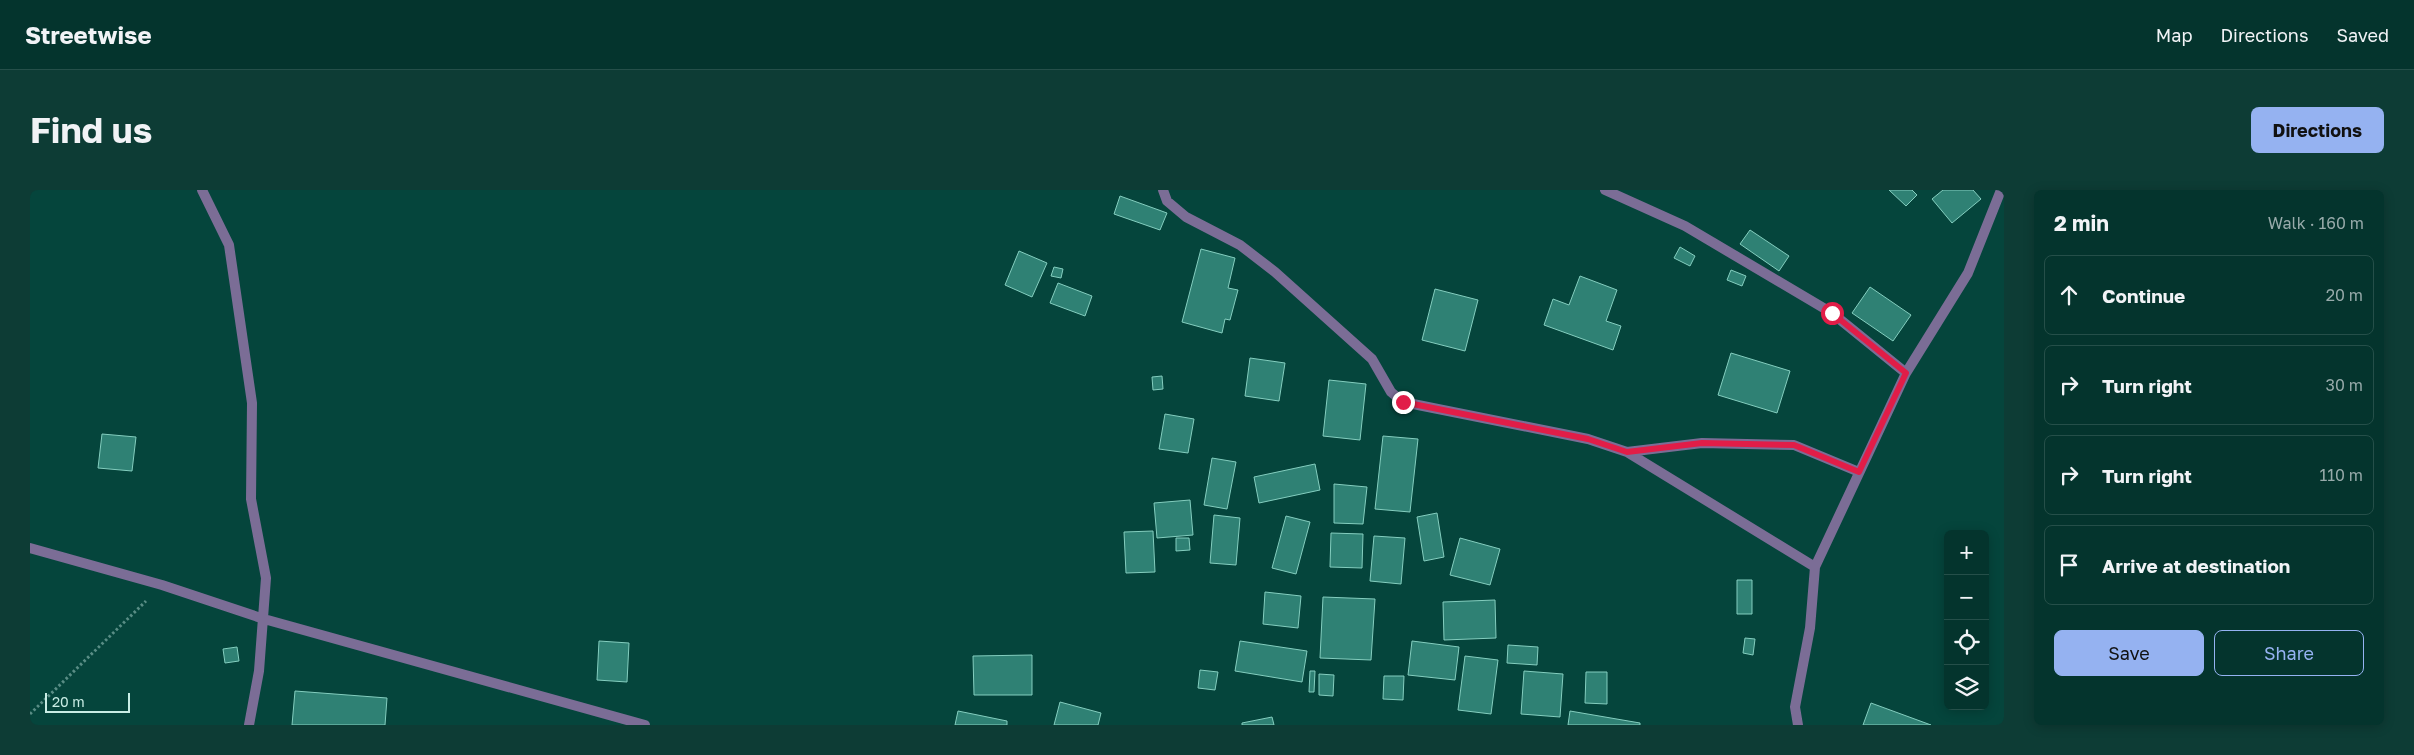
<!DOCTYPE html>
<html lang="en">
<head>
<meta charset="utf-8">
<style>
  :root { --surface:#04342d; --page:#0d3c35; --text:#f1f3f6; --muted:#97aaaa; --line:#254f49; --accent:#95b2f1 }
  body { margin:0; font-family:"Golos Text",sans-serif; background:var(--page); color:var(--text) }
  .controls { position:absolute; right:15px; bottom:15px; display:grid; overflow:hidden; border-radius:8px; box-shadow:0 2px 12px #0003 }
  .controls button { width:45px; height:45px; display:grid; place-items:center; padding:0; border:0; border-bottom:1px solid var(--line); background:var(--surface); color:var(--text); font:25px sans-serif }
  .scale { position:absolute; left:15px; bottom:12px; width:85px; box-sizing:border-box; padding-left:5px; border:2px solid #c9ede5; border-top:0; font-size:14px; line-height:18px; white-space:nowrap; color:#c9ede5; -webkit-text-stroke:4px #05453c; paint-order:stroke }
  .stop { position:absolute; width:15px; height:15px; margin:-11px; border:4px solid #e11d48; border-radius:50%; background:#fff }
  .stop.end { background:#e11d48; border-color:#fff; box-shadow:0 1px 5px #0008 }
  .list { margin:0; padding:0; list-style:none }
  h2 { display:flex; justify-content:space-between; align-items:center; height:65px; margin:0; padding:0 20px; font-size:21px }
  h2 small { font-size:16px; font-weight:400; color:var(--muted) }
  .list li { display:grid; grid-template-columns:32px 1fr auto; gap:15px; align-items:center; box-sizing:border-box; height:80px; margin:0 10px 10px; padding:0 10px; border:1px solid var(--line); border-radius:8px }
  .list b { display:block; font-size:19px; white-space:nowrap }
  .list em { font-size:16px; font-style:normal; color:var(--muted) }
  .actions { display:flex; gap:10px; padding:15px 20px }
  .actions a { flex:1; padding:11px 0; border:1px solid var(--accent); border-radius:8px; text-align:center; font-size:18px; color:var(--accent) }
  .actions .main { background:var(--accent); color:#111 }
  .icon { flex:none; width:28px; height:28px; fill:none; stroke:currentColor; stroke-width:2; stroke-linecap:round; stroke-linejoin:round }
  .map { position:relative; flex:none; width:1974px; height:535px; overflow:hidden; border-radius:8px }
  header { display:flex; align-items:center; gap:30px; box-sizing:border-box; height:70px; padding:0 25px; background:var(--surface); border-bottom:1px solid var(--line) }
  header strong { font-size:24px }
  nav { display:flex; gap:28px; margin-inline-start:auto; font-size:18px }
  .intro { display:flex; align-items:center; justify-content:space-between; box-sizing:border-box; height:120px; padding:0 30px }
  h1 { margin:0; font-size:35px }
  .button { padding:12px 22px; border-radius:8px; background:var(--accent); color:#111; font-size:18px; font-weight:700 }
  main { display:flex; gap:30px; padding:0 30px }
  aside { flex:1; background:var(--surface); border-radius:8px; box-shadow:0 2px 12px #0003 }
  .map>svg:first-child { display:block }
  .building { fill:#2f8174; stroke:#84cebf }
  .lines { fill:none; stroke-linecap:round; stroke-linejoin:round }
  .path { stroke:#598d85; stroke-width:3; stroke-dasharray:2.5 2.5; stroke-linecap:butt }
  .minor { stroke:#7b6d96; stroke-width:10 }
  .route { stroke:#e11d48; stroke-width:6 }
</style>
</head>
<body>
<header>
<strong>Streetwise</strong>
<nav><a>Map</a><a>Directions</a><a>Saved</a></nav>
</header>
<div class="intro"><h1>Find us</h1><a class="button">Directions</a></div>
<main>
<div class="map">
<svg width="1974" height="535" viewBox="0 0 1974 535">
  <rect width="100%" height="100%" fill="#05453c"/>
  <path class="building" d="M 1859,0 L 1882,0 L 1887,5 L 1876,16 Z
    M 1913,0 L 1943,0 L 1951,9 L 1922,33 L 1902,9 Z
    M 1090,6 L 1137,23 L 1130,40 L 1084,24 Z
    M 1720,40 L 1759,66 L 1749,81 L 1710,54 Z
    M 1650,57 L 1665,66 L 1660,76 L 1644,68 Z
    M 1171,59 L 1205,68 L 1198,98 L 1208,100 L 1200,130 L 1195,129 L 1192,143 L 1152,132 Z
    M 989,61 L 1017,73 L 1002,107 L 975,95 Z
    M 1024,77 L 1033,79 L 1031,88 L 1021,86 Z
    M 1701,80 L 1716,86 L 1712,96 L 1697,90 Z
    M 1550,86 L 1587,100 L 1576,131 L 1591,136 L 1583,160 L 1514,135 L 1523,109 L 1539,115 Z
    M 1028,93 L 1062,106 L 1055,126 L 1020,113 Z
    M 1840,97 L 1881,125 L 1863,151 L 1822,123 Z
    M 1405,99 L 1448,110 L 1435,161 L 1392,150 Z
    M 1701,163 L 1760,181 L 1747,223 L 1688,205 Z
    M 1220,168 L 1255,173 L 1249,211 L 1215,206 Z
    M 1132,186 L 1133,199 L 1123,200 L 1122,187 Z
    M 1299,190 L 1336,194 L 1330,250 L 1293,246 Z
    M 1135,224 L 1164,229 L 1158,263 L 1129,259 Z
    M 72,244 L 106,247 L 102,281 L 68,278 Z
    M 1353,246 L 1388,249 L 1380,322 L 1345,319 Z
    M 1182,268 L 1206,272 L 1197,319 L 1174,315 Z
    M 1285,274 L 1290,300 L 1229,313 L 1224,287 Z
    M 1304,294 L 1337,297 L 1333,334 L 1304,333 Z
    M 1160,310 L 1163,345 L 1127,348 L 1124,313 Z
    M 1407,323 L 1414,367 L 1394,371 L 1387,327 Z
    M 1184,325 L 1210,328 L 1206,375 L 1180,373 Z
    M 1256,326 L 1280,332 L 1266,384 L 1242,378 Z
    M 1123,341 L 1125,382 L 1096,383 L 1094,342 Z
    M 1301,343 L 1333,344 L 1332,378 L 1300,377 Z
    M 1344,346 L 1375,348 L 1371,394 L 1340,391 Z
    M 1146,348 L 1159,348 L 1160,360 L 1146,361 Z
    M 1430,348 L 1470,359 L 1460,395 L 1420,385 Z
    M 1707,390 L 1722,390 L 1722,424 L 1707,424 Z
    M 1235,402 L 1271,406 L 1268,438 L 1233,434 Z
    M 1293,407 L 1345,409 L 1341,470 L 1290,468 Z
    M 1465,410 L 1466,448 L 1414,450 L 1413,412 Z
    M 1715,448 L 1725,449 L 1723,465 L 1713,463 Z
    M 569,451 L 599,453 L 597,492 L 567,490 Z
    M 1210,451 L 1277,461 L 1272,492 L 1205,481 Z
    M 1382,451 L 1429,457 L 1425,490 L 1378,485 Z
    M 1478,455 L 1508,457 L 1507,475 L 1477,473 Z
    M 207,457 L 209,471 L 195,473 L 193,459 Z
    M 1002,465 L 1002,505 L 944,505 L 943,466 Z
    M 1435,466 L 1468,470 L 1461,524 L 1428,520 Z
    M 1170,480 L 1188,482 L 1185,500 L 1168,498 Z
    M 1280,481 L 1285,481 L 1284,502 L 1279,502 Z
    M 1494,481 L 1533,484 L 1530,527 L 1491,524 Z
    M 1556,482 L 1577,482 L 1577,514 L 1555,513 Z
    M 1289,484 L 1304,485 L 1303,506 L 1289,505 Z
    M 1354,486 L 1374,486 L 1373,510 L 1353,509 Z
    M 265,501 L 357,508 L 355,535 L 262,535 Z
    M 1030,512 L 1071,523 L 1068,535 L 1024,535 Z
    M 1841,513 L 1901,535 L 1833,535 Z
    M 928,521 L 977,531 L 977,535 L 925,535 Z
    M 1540,521 L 1610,533 L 1610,535 L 1538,535 Z
    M 1242,527 L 1244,535 L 1212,535 L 1212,533 Z"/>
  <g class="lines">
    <path class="path" d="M 0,524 L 116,411"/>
    <path class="minor" d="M 172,0 L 199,55 L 222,213 L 221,309 L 236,388 L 229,481 L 219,535
      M 1133,0 L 1137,11 L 1156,27 L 1210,55 L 1245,82 L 1342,169 L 1361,202 L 1373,212 L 1558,249 L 1597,262 L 1785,377
      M 1575,0 L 1655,36 L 1802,123 L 1876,183
      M 1597,262 L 1672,253 L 1764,255 L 1829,282
      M 0,358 L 132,395 L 234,429 L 615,535
      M 1768,535 L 1765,517 L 1780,438 L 1785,377 L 1876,183 L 1938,83 L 1971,0"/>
  </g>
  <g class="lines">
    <path class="route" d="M 1373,212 L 1558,249 L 1597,262 L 1672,253 L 1764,255 L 1829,282 L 1876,183 L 1802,123"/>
  </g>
</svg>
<div class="controls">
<button>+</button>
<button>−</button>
<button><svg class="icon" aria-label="locate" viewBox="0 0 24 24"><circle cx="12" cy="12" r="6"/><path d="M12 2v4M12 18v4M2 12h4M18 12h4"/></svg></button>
<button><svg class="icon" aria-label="layers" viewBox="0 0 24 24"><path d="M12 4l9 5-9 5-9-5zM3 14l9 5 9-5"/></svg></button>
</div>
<div class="scale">20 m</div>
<div class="stop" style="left:1802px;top:123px"></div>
<div class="stop end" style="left:1373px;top:212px"></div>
</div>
<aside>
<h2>2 min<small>Walk · 160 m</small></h2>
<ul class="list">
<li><svg class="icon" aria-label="ahead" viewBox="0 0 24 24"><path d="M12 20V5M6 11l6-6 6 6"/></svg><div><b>Continue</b></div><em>20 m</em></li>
<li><svg class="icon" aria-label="right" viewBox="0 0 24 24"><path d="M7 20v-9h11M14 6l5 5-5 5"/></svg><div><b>Turn right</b></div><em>30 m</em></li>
<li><svg class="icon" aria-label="right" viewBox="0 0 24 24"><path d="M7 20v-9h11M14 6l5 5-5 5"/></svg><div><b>Turn right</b></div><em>110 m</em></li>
<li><svg class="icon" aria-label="arrive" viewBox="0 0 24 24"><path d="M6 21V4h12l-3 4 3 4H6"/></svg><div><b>Arrive at destination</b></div></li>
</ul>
<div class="actions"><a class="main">Save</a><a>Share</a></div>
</aside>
</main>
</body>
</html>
